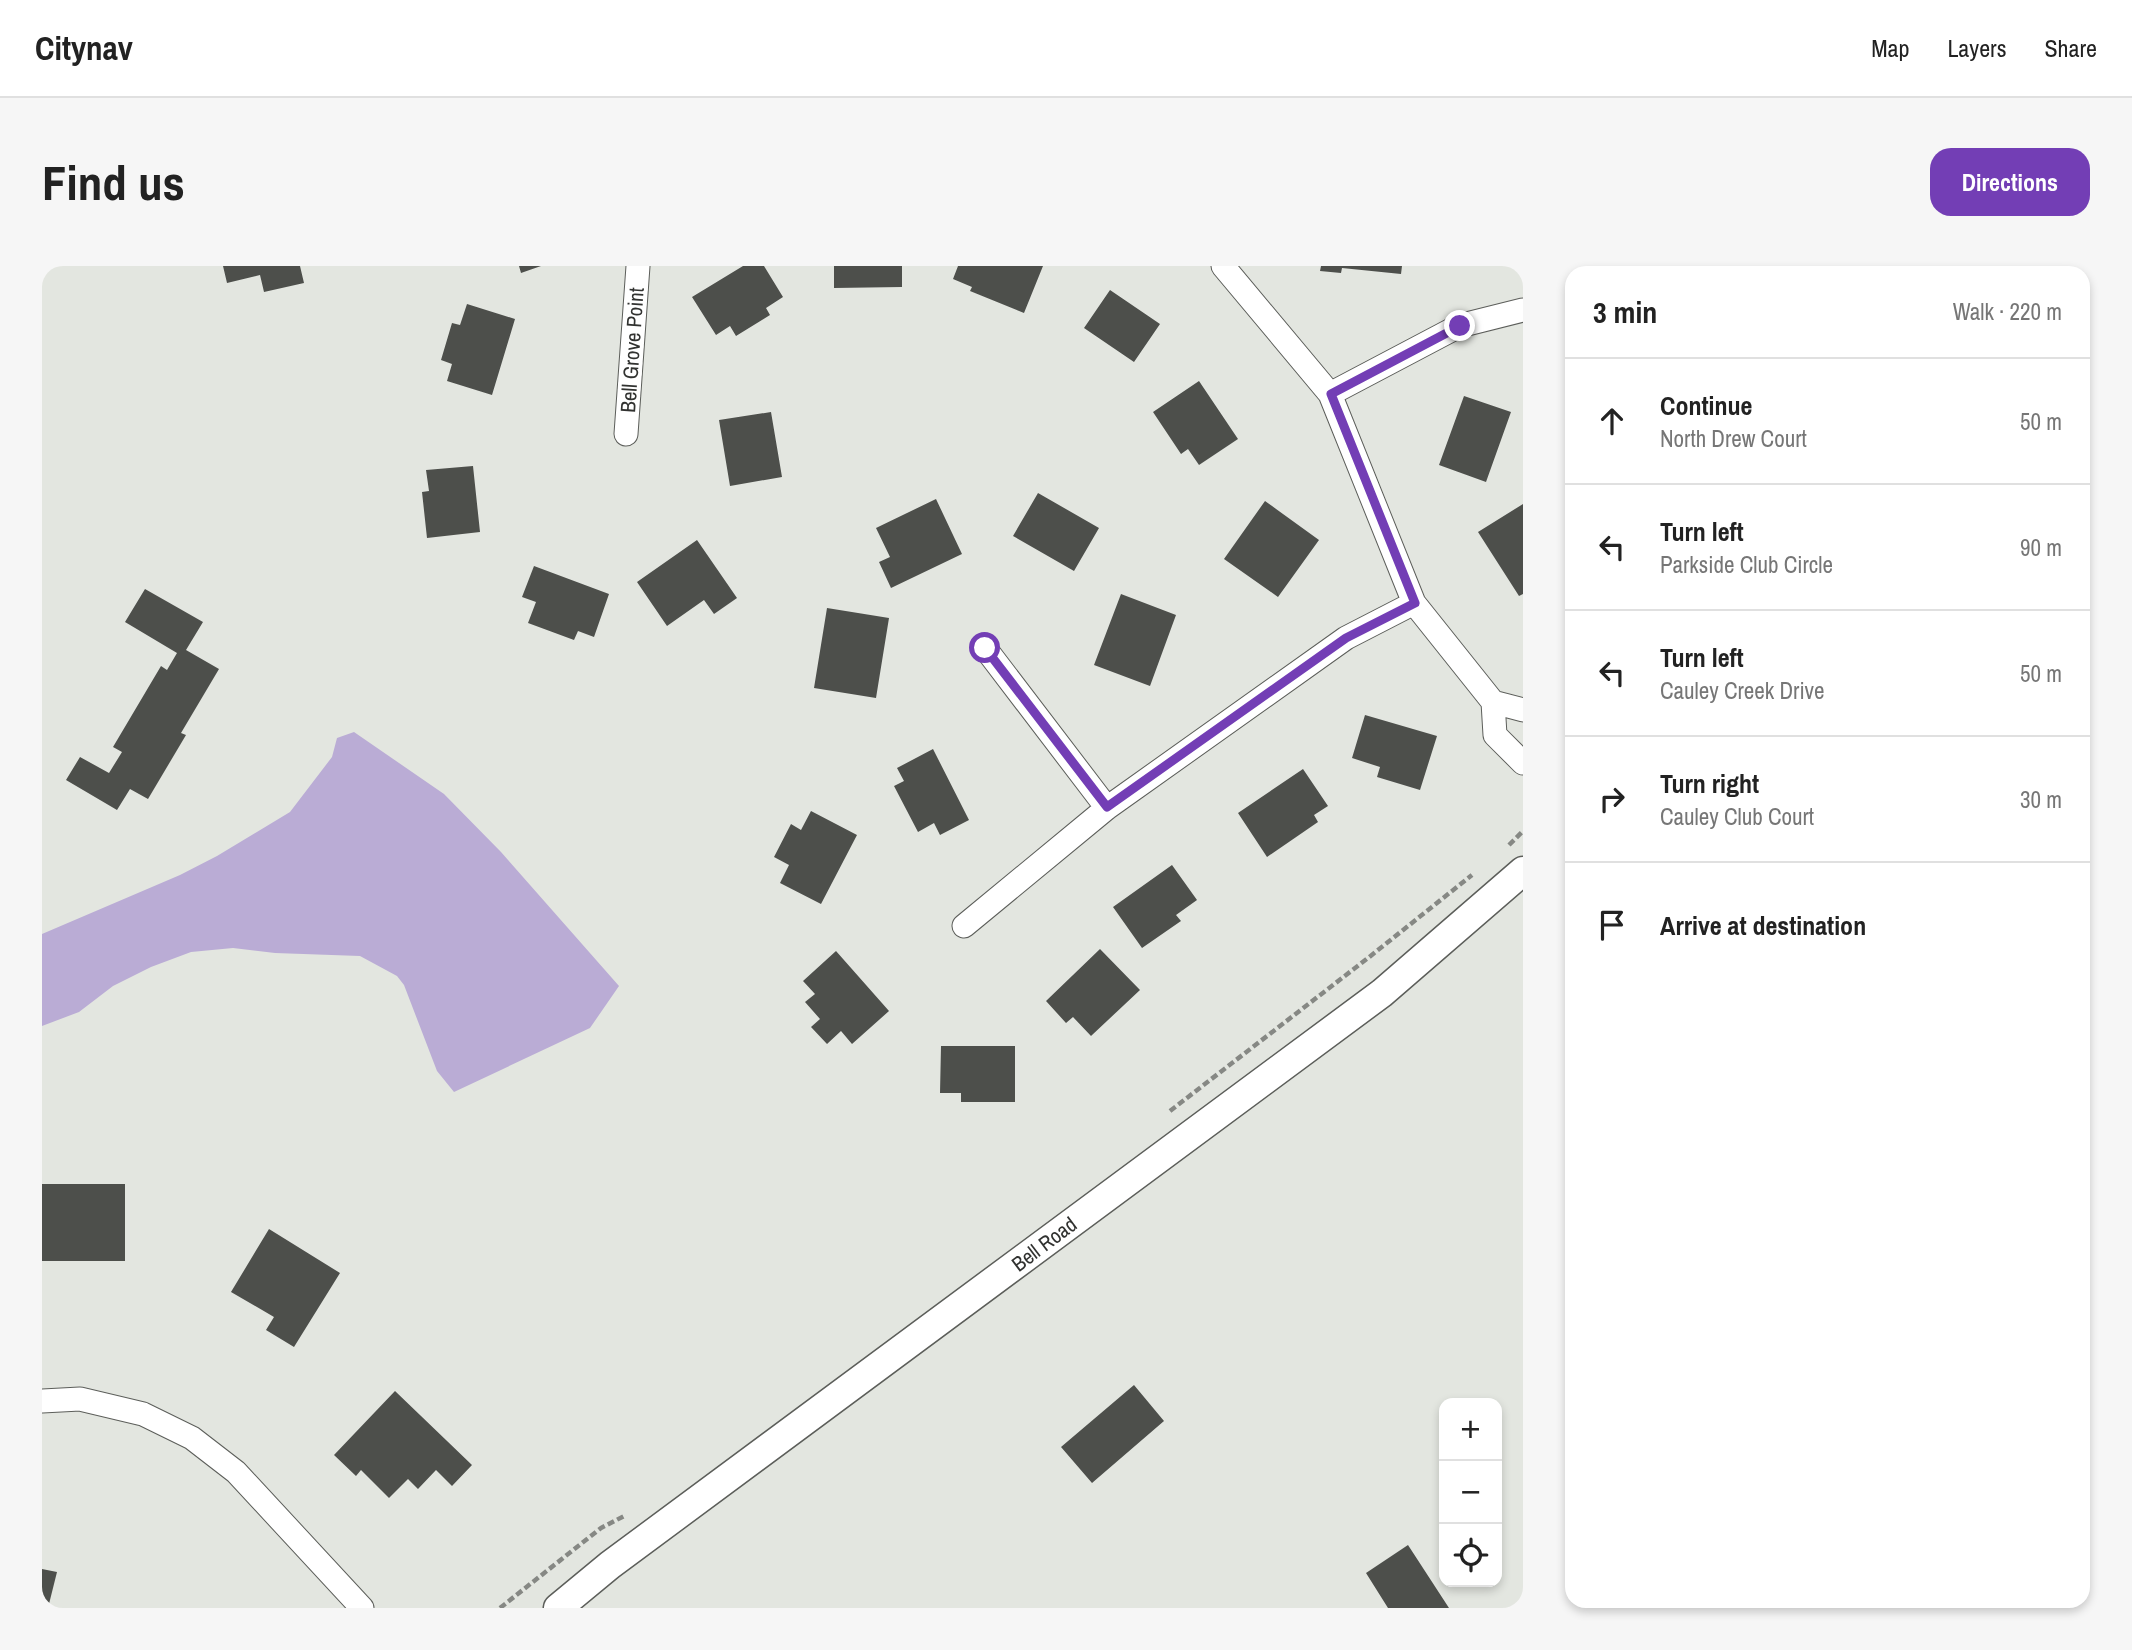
<!DOCTYPE html>
<html lang="en">
<head>
<meta charset="utf-8">
<style>
  :root { --surface:#fff; --page:#f6f6f6; --text:#222; --muted:#767676; --line:#e0e0e0; --accent:#733eb5 }
  body { margin:0; font-family:"Archivo Narrow",sans-serif; background:var(--page); color:var(--text) }
  .controls { position:absolute; right:21px; bottom:21px; display:grid; overflow:hidden; border-radius:14px; box-shadow:0 4px 10px #0003 }
  .controls button { width:63px; height:63px; display:grid; place-items:center; padding:0; border:0; border-bottom:2px solid var(--line); background:var(--surface); color:var(--text); font:35px sans-serif }
  .stop { position:absolute; width:21px; height:21px; margin:-16px; border:5px solid #733eb5; border-radius:50%; background:#fff }
  .stop.end { background:#733eb5; border-color:#fff; box-shadow:0 2px 7px #0008 }
  .list { margin:0; padding:0; list-style:none }
  h2 { display:flex; justify-content:space-between; align-items:center; height:91px; margin:0; padding:0 28px; font-size:30px }
  h2 small { font-size:23px; font-weight:400; color:var(--muted) }
  .list li { display:grid; grid-template-columns:46px 1fr auto; gap:21px; align-items:center; box-sizing:border-box; height:126px; padding:0 28px; border-top:2px solid var(--line) }
  .list b { display:block; font-size:26px; white-space:nowrap }
  .list p { margin:0; font-size:23px; white-space:nowrap; color:var(--muted) }
  .list em { font-size:23px; font-style:normal; color:var(--muted) }
  .icon { flex:none; width:38px; height:38px; fill:none; stroke:currentColor; stroke-width:2; stroke-linecap:round; stroke-linejoin:round }
  .map { position:relative; flex:none; width:1481px; height:1342px; overflow:hidden; border-radius:21px }
  header { display:flex; align-items:center; gap:42px; box-sizing:border-box; height:98px; padding:0 35px; background:var(--surface); border-bottom:2px solid var(--line) }
  header strong { font-size:33px }
  nav { display:flex; gap:38px; margin-inline-start:auto; font-size:24px }
  .intro { display:flex; align-items:center; justify-content:space-between; box-sizing:border-box; height:168px; padding:0 42px }
  h1 { margin:0; font-size:49px }
  .button { padding:18px 32px; border-radius:21px; background:var(--accent); color:#fff; font-size:24px; font-weight:700 }
  main { display:flex; gap:42px; padding:0 42px }
  aside { flex:1; background:var(--surface); border-radius:21px; box-shadow:0 4px 10px #0003 }
  .map>svg:first-child { display:block }
  .water { fill:#baacd5 }
  .building { fill:#4d4f4b }
  .lines { fill:none; stroke-linecap:round; stroke-linejoin:round }
  .minor-casing { stroke:#5c5e5a; stroke-width:25 }
  .tertiary-casing { stroke:#5c5e5a; stroke-width:31 }
  .path { stroke:#868884; stroke-width:4.5; stroke-dasharray:7 3.5; stroke-linecap:butt }
  .minor { stroke:#fff; stroke-width:23 }
  .tertiary { stroke:#fff; stroke-width:28 }
  .route { stroke:#733eb5; stroke-width:9 }
  .labels { text-anchor:middle; dominant-baseline:central; stroke-width:7; stroke-linejoin:round; paint-order:stroke }
  .street-label { font-size:21px; fill:#313230; stroke:#fff }
</style>
</head>
<body>
<header>
<strong>Citynav</strong>
<nav><a>Map</a><a>Layers</a><a>Share</a></nav>
</header>
<div class="intro"><h1>Find us</h1><a class="button">Directions</a></div>
<main>
<div class="map">
<svg width="1481" height="1342" viewBox="0 0 1481 1342">
  <rect width="100%" height="100%" fill="#e3e6e0"/>
  <path class="water" d="M 312,466 L 402,528 L 459,586 L 577,720 L 548,762 L 412,826 L 395,805 L 362,719 L 355,710 L 318,690 L 233,687 L 191,682 L 149,686 L 109,701 L 71,720 L 37,746 L 0,760 L 0,668 L 138,609 L 175,590 L 248,546 L 290,491 L 295,472 Z"/>
  <path class="building" d="M 181,0 L 258,0 L 262,17 L 222,26 L 218,9 L 185,17 Z
    M 477,0 L 499,0 L 479,7 Z
    M 701,0 L 722,0 L 741,31 L 724,42 L 728,49 L 694,70 L 688,60 L 674,69 L 650,31 Z
    M 792,0 L 860,0 L 860,21 L 792,22 Z
    M 916,0 L 1001,0 L 982,47 L 928,25 L 930,21 L 911,13 Z
    M 1279,0 L 1360,0 L 1359,8 L 1300,2 L 1299,7 L 1278,5 Z
    M 1068,24 L 1118,58 L 1092,96 L 1042,62 Z
    M 425,38 L 473,53 L 450,129 L 405,115 L 410,98 L 399,94 L 410,57 L 418,59 Z
    M 1157,115 L 1196,173 L 1157,199 L 1146,183 L 1139,188 L 1111,146 Z
    M 1422,130 L 1469,146 L 1444,216 L 1397,199 Z
    M 729,146 L 740,211 L 688,220 L 677,154 Z
    M 431,200 L 438,266 L 385,272 L 380,226 L 387,225 L 384,204 Z
    M 996,227 L 1057,262 L 1032,305 L 971,270 Z
    M 894,233 L 920,288 L 849,322 L 837,296 L 848,291 L 834,262 Z
    M 1223,235 L 1277,274 L 1236,331 L 1182,293 Z
    M 1481,238 L 1481,328 L 1477,330 L 1436,266 Z
    M 655,274 L 695,332 L 672,348 L 662,334 L 625,360 L 595,316 Z
    M 492,300 L 567,328 L 552,371 L 536,365 L 532,374 L 486,357 L 494,336 L 480,331 Z
    M 103,323 L 161,356 L 144,384 L 177,403 L 139,467 L 144,469 L 106,533 L 88,523 L 75,544 L 24,514 L 38,491 L 67,507 L 80,486 L 71,481 L 119,400 L 125,404 L 135,387 L 83,356 Z
    M 1079,328 L 1134,349 L 1108,420 L 1052,399 Z
    M 785,342 L 847,352 L 834,432 L 772,422 Z
    M 1323,449 L 1395,470 L 1378,524 L 1335,511 L 1338,501 L 1310,492 Z
    M 891,483 L 927,554 L 898,569 L 892,557 L 876,566 L 852,520 L 862,515 L 855,502 Z
    M 1261,503 L 1286,540 L 1272,549 L 1276,556 L 1225,591 L 1196,547 Z
    M 769,545 L 815,569 L 779,638 L 738,617 L 747,599 L 732,591 L 749,558 L 759,564 Z
    M 1130,599 L 1155,634 L 1134,649 L 1139,655 L 1100,682 L 1071,641 Z
    M 1058,683 L 1098,724 L 1049,770 L 1031,751 L 1024,757 L 1004,735 Z
    M 794,685 L 847,745 L 810,778 L 799,765 L 785,778 L 769,761 L 778,753 L 763,736 L 773,728 L 761,715 Z
    M 899,780 L 973,780 L 973,836 L 919,836 L 919,827 L 898,827 Z
    M 0,918 L 83,918 L 83,995 L 0,995 Z
    M 227,963 L 298,1007 L 252,1081 L 224,1064 L 232,1051 L 189,1026 Z
    M 1092,1119 L 1122,1155 L 1050,1217 L 1019,1181 Z
    M 353,1125 L 430,1199 L 410,1220 L 394,1204 L 376,1223 L 366,1213 L 347,1232 L 319,1204 L 314,1210 L 292,1189 Z
    M 1366,1279 L 1407,1342 L 1346,1342 L 1324,1307 Z
    M 0,1303 L 15,1306 L 6,1342 L 0,1342 Z"/>
  <g class="lines">
    <defs>
      <path id="minor" d="M 1181,0 L 1288,128 L 1372,337 L 1451,436 L 1453,469 L 1481,497
        M 1288,128 L 1417,60 L 1481,44
        M 584,168 L 596,0
        M 943,382 L 1065,542
        M 1451,436 L 1481,444
        M 922,660 L 1065,542 L 1304,372 L 1372,337
        M 0,1135 L 38,1133 L 101,1148 L 150,1172 L 194,1206 L 320,1342"/>
      <path id="tertiary" d="M 516,1342 L 568,1299 L 1340,727 L 1481,605"/>
    </defs>
    <use href="#minor" class="minor-casing"/>
    <use href="#tertiary" class="tertiary-casing"/>
    <path class="path" d="M 1467,579 L 1481,565
      M 1128,845 L 1326,692 L 1430,609
      M 458,1342 L 559,1262 L 584,1249"/>
    <use href="#minor" class="minor"/>
    <use href="#tertiary" class="tertiary"/>
  </g>
  <g class="lines">
    <path class="route" d="M 943,382 L 1065,541 L 1304,372 L 1373,337 L 1289,128 L 1418,60"/>
  </g>
  <g class="labels">
    <g class="street-label">
      <text transform="translate(590 84) rotate(-86)">Bell Grove Point</text>
      <text transform="translate(1002 978) rotate(-37)">Bell Road</text>
    </g>
  </g>
</svg>
<div class="controls">
<button>+</button>
<button>−</button>
<button><svg class="icon" aria-label="locate" viewBox="0 0 24 24"><circle cx="12" cy="12" r="6"/><path d="M12 2v4M12 18v4M2 12h4M18 12h4"/></svg></button>
</div>
<div class="stop" style="left:943px;top:382px"></div>
<div class="stop end" style="left:1418px;top:60px"></div>
</div>
<aside>
<h2>3 min<small>Walk · 220 m</small></h2>
<ul class="list">
<li><svg class="icon" aria-label="ahead" viewBox="0 0 24 24"><path d="M12 20V5M6 11l6-6 6 6"/></svg><div><b>Continue</b><p>North Drew Court</p></div><em>50 m</em></li>
<li><svg class="icon" aria-label="left" viewBox="0 0 24 24"><path d="M17 20v-9H6M10 6l-5 5 5 5"/></svg><div><b>Turn left</b><p>Parkside Club Circle</p></div><em>90 m</em></li>
<li><svg class="icon" aria-label="left" viewBox="0 0 24 24"><path d="M17 20v-9H6M10 6l-5 5 5 5"/></svg><div><b>Turn left</b><p>Cauley Creek Drive</p></div><em>50 m</em></li>
<li><svg class="icon" aria-label="right" viewBox="0 0 24 24"><path d="M7 20v-9h11M14 6l5 5-5 5"/></svg><div><b>Turn right</b><p>Cauley Club Court</p></div><em>30 m</em></li>
<li><svg class="icon" aria-label="arrive" viewBox="0 0 24 24"><path d="M6 21V4h12l-3 4 3 4H6"/></svg><div><b>Arrive at destination</b></div></li>
</ul>
</aside>
</main>
</body>
</html>
